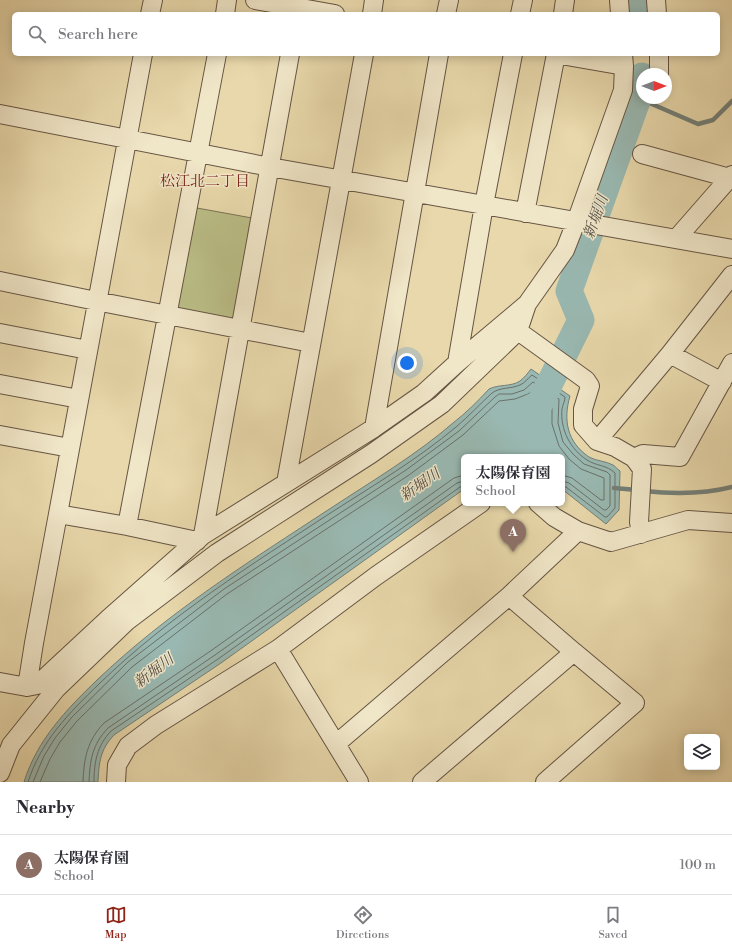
<!DOCTYPE html>
<html lang="en">
<head>
<meta charset="utf-8">
<style>
  :root { --surface:#fff; --page:#f2f2f3; --text:#2b2b33; --muted:#7c7c81; --line:#e1e1e2; --accent:#8f2418 }
  body { margin:0; font-family:"Libre Bodoni","Noto Serif JP",serif; background:var(--page); color:var(--text) }
  .controls { position:absolute; right:12px; bottom:12px; display:grid; overflow:hidden; border-radius:6px; box-shadow:0 2px 10px #0003 }
  .controls button { width:36px; height:36px; display:grid; place-items:center; padding:0; border:0; border-bottom:1px solid var(--line); background:var(--surface); color:var(--text); font:20px sans-serif }
  .compass { position:absolute; left:636px; top:68px; width:36px; height:36px; border-radius:50%; background:var(--surface); box-shadow:0 2px 10px #0003; rotate:90deg }
  .you { position:absolute; left:407px; top:363px; width:14px; height:14px; margin:-10px; border:3px solid #fff; border-radius:50%; background:#1a73e8; box-shadow:0 0 0 6px #1a73e833 }
  .badge { display:grid; place-items:center; width:26px; height:26px; border-radius:50%; background:var(--accent); color:#fff; font-size:13px; font-weight:700 }
  .pin { position:absolute; translate:-50% -33px; filter:drop-shadow(0 1px 2px #0008) }
  .pin::after { content:''; position:absolute; top:21px; width:14px; height:12px; background:inherit; clip-path:polygon(0 0,100% 0,50% 100%) }
  .popup { position:absolute; left:461px; top:454px; width:104px; height:52px; box-sizing:border-box; display:grid; place-content:center; border-radius:6px; background:var(--surface); filter:drop-shadow(0 1px 3px #0005); font-size:13px; white-space:nowrap; color:var(--muted) }
  .popup b { font-size:15px; color:var(--text) }
  .popup::after { content:''; position:absolute; left:50%; top:100%; margin-left:-8px; border:8px solid transparent; border-top-color:var(--surface) }
  .list { margin:0; padding:0; list-style:none }
  h2 { display:flex; justify-content:space-between; align-items:center; height:52px; margin:0; padding:0 16px; font-size:17px }
  h2 small { font-size:13px; font-weight:400; color:var(--muted) }
  .list li { display:grid; grid-template-columns:26px 1fr auto; gap:12px; align-items:center; box-sizing:border-box; height:60px; padding:0 16px; border-top:1px solid var(--line) }
  .list b { display:block; font-size:15px; white-space:nowrap }
  .list p { margin:0; font-size:13px; white-space:nowrap; color:var(--muted) }
  .list em { font-size:13px; font-style:normal; color:var(--muted) }
  .icon { flex:none; width:22px; height:22px; fill:none; stroke:currentColor; stroke-width:2; stroke-linecap:round; stroke-linejoin:round }
  .map { position:relative; flex:none; width:732px; height:782px; overflow:hidden }
  .search { position:absolute; background:var(--surface); box-shadow:0 2px 10px #0003; left:12px; right:12px; top:12px; height:44px; display:flex; align-items:center; gap:10px; box-sizing:border-box; padding:0 14px; border-radius:6px; color:var(--muted); font-size:15px }
  .sheet { height:112px; background:var(--surface) }
  nav { display:flex; justify-content:space-around; align-items:center; box-sizing:border-box; height:56px; border-top:1px solid var(--line); background:var(--surface); font-size:11px; color:var(--muted) }
  nav a { display:grid; justify-items:center; gap:2px }
  nav .on { color:var(--accent) }
  .map>svg:first-child { display:block }
  .green { fill:#babd86; stroke:#7a7354 }
  .water { fill:#99b8b1; stroke:#737f78 }
  .lines { fill:none; stroke-linecap:round; stroke-linejoin:round }
  .shore { stroke:#6a706a; stroke-width:1 }
  .stream { stroke:#737f78; stroke-width:4.5 }
  .river { stroke:#99b8b1; stroke-width:27 }
  .minor-casing { stroke:#654; stroke-width:20 }
  .minor { stroke:#f0e6c8; stroke-width:18 }
  .labels { text-anchor:middle; dominant-baseline:central; stroke-width:3; stroke-linejoin:round; paint-order:stroke }
  .neighbourhood-label { font-size:15px; fill:#7a1f14; stroke:#f0e6c8 }
  .water-label { font-size:15px; font-style:italic; fill:#524d46; stroke:#f0e6c8 }
</style>
</head>
<body>
<div class="map">
<svg width="732" height="782" viewBox="0 0 732 782">
  <rect width="100%" height="100%" fill="#e8d8ab"/>
  <filter id="stains"><feTurbulence type="fractalNoise" baseFrequency=".005" numOctaves="4"/><feColorMatrix values="0 0 0 0 .2 0 0 0 0 .09 0 0 0 0 .02 0 0 0 .5 -.17"/></filter>
  <radialGradient id="worn" r=".72"><stop offset=".6" stop-color="#630" stop-opacity="0"/><stop offset="1" stop-color="#630" stop-opacity=".3"/></radialGradient>
  <path class="green" d="M 197,208 L 252,218 L 235,316 L 231,319 L 181,310 L 177,306 Z"/>
  <path class="water" d="M 531,369 L 570,396 C 563,420 567,442 589,457 C 596,461 606,461 613,465 C 615,466 617,469 620,471 L 619,510 L 606,524 L 562,489 L 562,457 L 464,457 L 464,489 L 221,663 L 114,735 C 100,750 99,762 98,782 L 24,782 C 37,740 66,710 97,680 C 167,613 250,561 331,508 C 372,481 416,455 453,423 C 466,413 478,401 489,389 C 499,384 511,387 520,381 C 524,378 528,373 531,369 Z"/>
  <g class="lines">
    <path class="shore" d="M 28,782 C 41,741 69,713 99,684 C 169,616 251,565 332,512 C 374,485 418,459 456,427 C 469,416 480,404 492,393 C 500,387 511,389 520,385 C 525,383 528,378 532,375 L 565,397 C 565,401 563,404 562,409 C 560,429 570,449 587,460 C 596,466 607,465 615,473 L 615,508 L 607,517 L 605,517 L 566,487 L 562,486
      M 33,782 L 44,756 L 55,738 L 72,717 L 128,662 L 224,589 L 406,470 L 459,431 L 495,397 L 499,394 L 512,394 L 524,390 L 533,382 L 559,399 L 558,423 L 563,442 L 573,454 L 584,464 L 607,472 L 610,475 L 610,506 L 606,510 L 604,510 L 569,483 L 562,481
      M 40,782 L 50,759 L 60,742 L 77,721 L 132,667 L 227,594 L 409,475 L 463,435 L 499,401 L 515,399 L 528,394 L 534,390 L 552,401 L 552,424 L 559,446 L 569,459 L 581,469 L 604,478 L 604,500 L 601,500 L 572,478 L 562,475
      M 83,782 C 84,758 87,741 104,723 L 212,650 L 454,478 L 464,475
      M 89,782 C 90,760 92,745 108,728 L 215,655 L 457,483 L 464,481
      M 94,782 C 94,762 97,746 111,731 L 218,659 L 460,487 L 464,486"/>
    <path class="stream" d="M 638,98 L 698,124 L 713,120 L 732,101
      M 614,488 L 637,490
      M 644,491 C 672,494 705,494 732,487"/>
    <path class="river" d="M 638,0 L 639,14
      M 529,409 L 540,403 L 581,320 L 569,291 L 638,98 L 642,76"/>
    <defs>
      <path id="minor" d="M 255,0 L 335,14
        M 619,0 L 620,14
        M 656,0 L 657,14
        M 150,14 L 153,0
        M 225,14 L 227,0
        M 372,14 L 374,0
        M 446,14 L 449,0
        M 520,14 L 523,0
        M 563,14 L 565,0
        M 555,54 L 624,66
        M 659,74 L 659,54
        M 0,114 L 270,167 L 732,249
        M 642,154 L 730,178
        M 525,213 L 556,54
        M 676,239 L 732,175
        M 0,281 L 96,301 L 311,343
        M 518,331 L 586,380 L 590,386 L 583,409 L 583,425 L 597,441 L 615,447 L 634,458 L 642,469 L 639,522 L 641,534
        M 0,333 L 88,350
        M 457,363 L 484,205 L 513,54
        M 722,382 L 670,354 L 732,275
        M 0,384 L 79,399
        M 374,428 L 439,54
        M 0,435 L 70,448
        M 597,441 L 670,354
        M 634,458 L 643,454 L 680,457 L 732,363
        M 286,483 L 364,54
        M 538,503 L 554,517 L 578,531 L 611,542 L 688,520 L 732,523
        M 58,514 L 143,54
        M 127,526 L 217,54
        M 203,535 L 290,54
        M 278,649 L 359,782
        M 0,682 L 27,687 L 37,685 L 108,619 L 203,535 L 374,428 L 424,393 L 457,363 L 527,304 L 565,250 L 576,222 L 623,90 L 624,66 L 623,54
        M 27,687 L 34,643 L 58,514 L 127,526 L 197,541
        M 336,744 L 509,596 L 578,531
        M 0,773 L 11,745 L 56,689 L 127,621 L 217,553 L 371,454 L 442,404 L 518,331 L 527,304
        M 116,782 L 117,765 L 128,746 L 156,725 L 278,649 L 376,576 L 481,503
        M 422,782 L 574,652 L 509,596
        M 545,782 L 635,703 L 574,652"/>
    </defs>
    <use href="#minor" class="minor-casing"/>
    <use href="#minor" class="minor"/>
  </g>
  <g class="labels">
    <g class="neighbourhood-label">
      <text x="205" y="181">松江北二丁目</text>
    </g>
    <g class="water-label">
      <text transform="translate(596 217) rotate(-70)">新堀川</text>
      <text transform="translate(420 485) rotate(-35)">新堀川</text>
      <text transform="translate(154 671) rotate(-37)">新堀川</text>
    </g>
  </g>
  <rect width="100%" height="100%" filter="url(#stains)"/>
  <rect width="100%" height="100%" fill="url(#worn)"/>
</svg>
<div class="controls">
<button><svg class="icon" aria-label="layers" viewBox="0 0 24 24"><path d="M12 4l9 5-9 5-9-5zM3 14l9 5 9-5"/></svg></button>
</div>
<svg class="compass" viewBox="-18 -18 36 36"><path d="M0-13l5 13h-10z" fill="#e53935"/><path d="M0 13l5-13h-10z" fill="#7c7c81"/></svg>
<div class="you"></div>
<div class="pin badge" style="left:513px;top:552px;background:#8d6e63">A</div>
<div class="popup"><b>太陽保育園</b>School</div>
<div class="search"><svg class="icon" aria-label="search" viewBox="0 0 24 24"><circle cx="10" cy="10" r="6"/><path d="M15 15l6 6"/></svg>Search here</div>
</div>
<section class="sheet">
<h2>Nearby<small></small></h2>
<ul class="list">
<li><span class="badge" style="background:#8d6e63">A</span><div><b>太陽保育園</b><p>School</p></div><em>100 m</em></li>
</ul>
</section>
<nav>
<a class="on"><svg class="icon" aria-label="map" viewBox="0 0 24 24"><path d="M3 6l6-2 6 2 6-2v14l-6 2-6-2-6 2zM9 4v14M15 6v14"/></svg>Map</a>
<a><svg class="icon" aria-label="directions" viewBox="0 0 24 24"><path d="M12 3l9 9-9 9-9-9zM9 14v-3h6M13 9l2 2-2 2"/></svg>Directions</a>
<a><svg class="icon" aria-label="saved" viewBox="0 0 24 24"><path d="M7 4h10v16l-5-4-5 4z"/></svg>Saved</a>
</nav>
</body>
</html>
